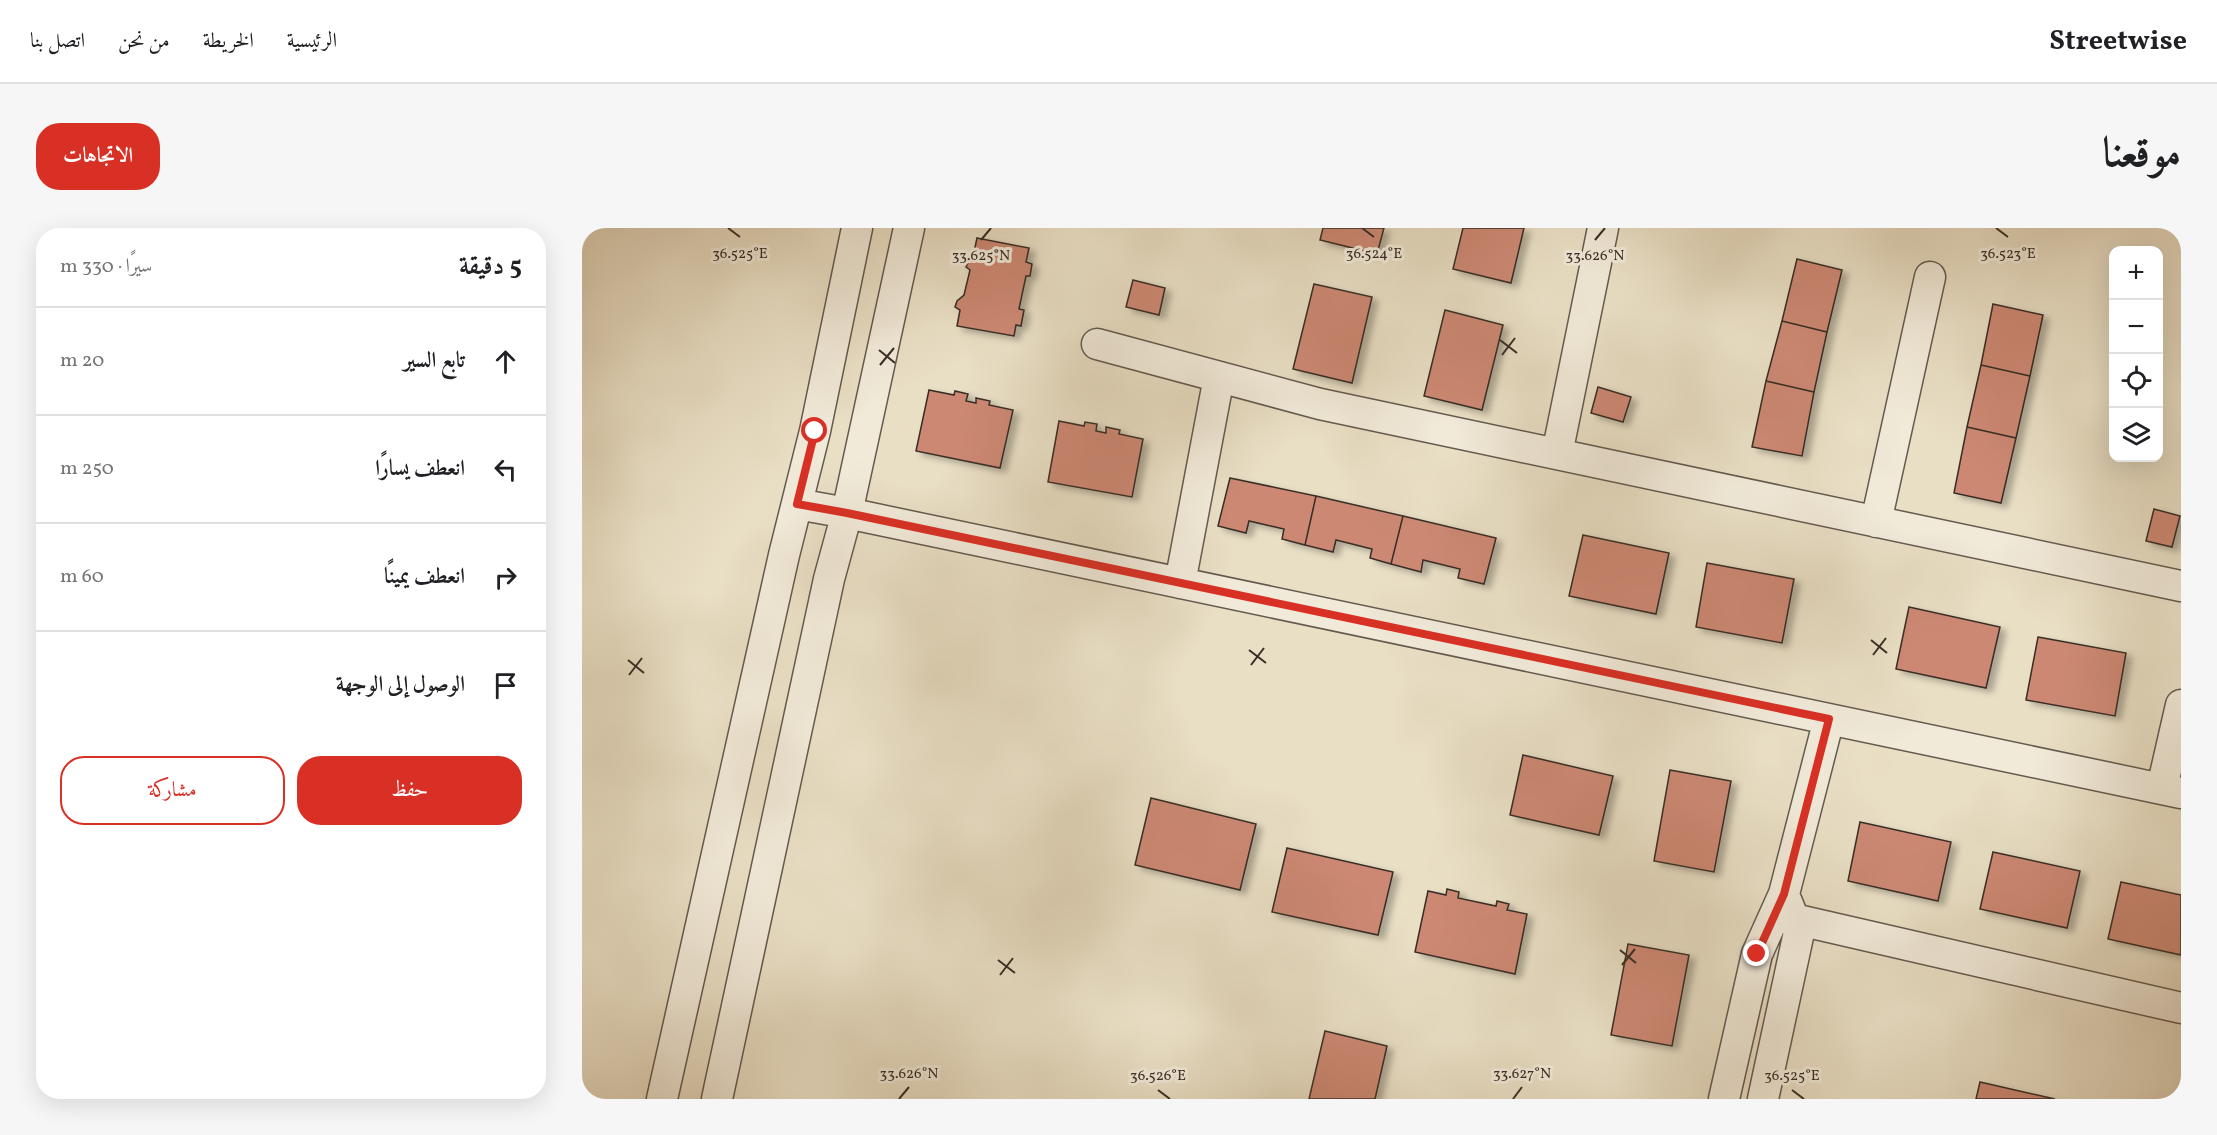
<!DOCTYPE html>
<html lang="ar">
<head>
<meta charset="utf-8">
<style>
  :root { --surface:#fff; --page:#f6f6f6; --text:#202124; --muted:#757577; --line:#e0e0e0; --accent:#d93025 }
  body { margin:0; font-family:Vollkorn,Amiri,serif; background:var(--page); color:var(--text); direction:rtl }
  .controls { position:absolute; right:18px; top:18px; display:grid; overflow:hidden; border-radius:12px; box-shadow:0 6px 24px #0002 }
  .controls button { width:54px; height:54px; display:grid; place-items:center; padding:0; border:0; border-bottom:2px solid var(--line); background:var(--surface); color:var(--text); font:30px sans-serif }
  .stop { position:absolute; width:18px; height:18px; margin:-14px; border:4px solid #d93025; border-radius:50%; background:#fff }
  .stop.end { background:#d93025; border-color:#fff; box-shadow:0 2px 6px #0008 }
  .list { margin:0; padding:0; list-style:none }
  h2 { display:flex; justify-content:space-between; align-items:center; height:78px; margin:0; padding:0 24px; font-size:26px }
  h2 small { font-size:20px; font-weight:400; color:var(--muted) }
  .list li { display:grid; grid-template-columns:39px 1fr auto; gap:18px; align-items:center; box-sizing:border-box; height:108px; padding:0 24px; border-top:2px solid var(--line) }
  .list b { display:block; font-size:22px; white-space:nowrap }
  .list em { font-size:20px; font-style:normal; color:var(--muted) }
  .actions { display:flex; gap:12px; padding:18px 24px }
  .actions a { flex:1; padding:14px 0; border:2px solid var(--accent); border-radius:24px; text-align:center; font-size:21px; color:var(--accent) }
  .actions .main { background:var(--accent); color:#fff }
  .icon { flex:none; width:33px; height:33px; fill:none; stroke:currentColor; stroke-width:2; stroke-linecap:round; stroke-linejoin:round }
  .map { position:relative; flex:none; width:1599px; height:871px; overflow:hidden; direction:ltr; border-radius:24px }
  header { display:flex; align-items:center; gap:36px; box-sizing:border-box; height:84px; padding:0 30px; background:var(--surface); border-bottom:2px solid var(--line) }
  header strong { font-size:28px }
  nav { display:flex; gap:33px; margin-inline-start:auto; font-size:21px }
  .intro { display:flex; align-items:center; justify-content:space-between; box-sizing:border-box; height:144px; padding:0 36px }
  h1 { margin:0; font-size:42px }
  .button { padding:15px 27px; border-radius:24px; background:var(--accent); color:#fff; font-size:21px; font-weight:700 }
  main { display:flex; gap:36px; padding:0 36px }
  aside { flex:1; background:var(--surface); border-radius:24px; box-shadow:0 6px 24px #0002 }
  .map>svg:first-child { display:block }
  .building { fill:#cc8873; stroke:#382d26; stroke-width:1.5; filter:url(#shadow) }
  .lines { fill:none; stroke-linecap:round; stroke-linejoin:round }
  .street-casing { stroke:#645a4e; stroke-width:33 }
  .street { stroke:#f1ead9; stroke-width:30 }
  .route { stroke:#d93025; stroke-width:8 }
  .ticks { fill:none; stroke:#382d26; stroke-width:2 }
  .ticks-label { font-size:15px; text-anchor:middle; fill:#382d26; stroke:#f1ead9; stroke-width:6; stroke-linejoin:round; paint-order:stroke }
</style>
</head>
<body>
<header>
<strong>Streetwise</strong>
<nav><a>الرئيسية</a><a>الخريطة</a><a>من نحن</a><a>اتصل بنا</a></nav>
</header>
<div class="intro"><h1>موقعنا</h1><a class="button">الاتجاهات</a></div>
<main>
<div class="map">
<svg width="1599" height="871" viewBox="0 0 1599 871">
  <defs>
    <filter id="shadow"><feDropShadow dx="6" dy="4" stdDeviation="3" flood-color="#0004"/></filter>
  </defs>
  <rect width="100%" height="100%" fill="#e9dfc5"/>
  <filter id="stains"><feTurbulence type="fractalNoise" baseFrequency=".00333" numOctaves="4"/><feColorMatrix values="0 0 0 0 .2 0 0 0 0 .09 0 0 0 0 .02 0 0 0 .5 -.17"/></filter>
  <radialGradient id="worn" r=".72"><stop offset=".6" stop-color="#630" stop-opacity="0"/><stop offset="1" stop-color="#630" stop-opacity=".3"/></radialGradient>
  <path class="building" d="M 741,0 L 802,0 L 795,26 L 738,12 Z
    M 881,0 L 942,0 L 929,55 L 871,41 Z
    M 395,10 L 447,20 L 444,34 L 450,36 L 448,48 L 444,48 L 437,81 L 442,82 L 439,98 L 434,97 L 432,108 L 375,98 L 378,82 L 373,79 L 375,73 L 382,67 L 388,42 L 384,39 L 387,32 L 391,29 Z
    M 1215,31 L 1260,42 L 1245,104 L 1200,93 Z
    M 551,52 L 583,60 L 577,87 L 544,79 Z
    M 732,56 L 790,69 L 770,155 L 711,141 Z
    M 1411,76 L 1461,87 L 1448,148 L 1399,137 Z
    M 863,82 L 921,97 L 900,182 L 842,168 Z
    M 1200,93 L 1245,104 L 1232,164 L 1184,153 Z
    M 1399,137 L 1448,148 L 1434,210 L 1385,199 Z
    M 1184,153 L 1232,164 L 1220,228 L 1170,219 Z
    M 1016,159 L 1049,169 L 1041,194 L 1009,185 Z
    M 347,162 L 372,167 L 373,163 L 386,166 L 384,173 L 394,175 L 394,170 L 408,173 L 407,177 L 431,182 L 418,240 L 334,223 Z
    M 477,193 L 502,198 L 503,194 L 515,196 L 514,203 L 524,205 L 524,199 L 538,202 L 537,206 L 561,211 L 550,269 L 466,254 Z
    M 1385,199 L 1434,210 L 1419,275 L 1372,265 Z
    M 648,250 L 734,268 L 723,317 L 700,311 L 702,301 L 667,293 L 664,305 L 636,298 Z
    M 734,268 L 821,288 L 809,336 L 788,330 L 790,321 L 754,312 L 751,324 L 723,317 Z
    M 1572,281 L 1598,288 L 1590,319 L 1564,313 Z
    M 821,288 L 914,310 L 902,356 L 876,350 L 878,341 L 841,332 L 839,344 L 809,336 Z
    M 1001,307 L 1087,325 L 1074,386 L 987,368 Z
    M 1125,335 L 1212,351 L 1200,415 L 1114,399 Z
    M 1327,379 L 1418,399 L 1404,460 L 1314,441 Z
    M 1456,409 L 1544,425 L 1533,488 L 1444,472 Z
    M 941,527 L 1031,548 L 1017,607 L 928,587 Z
    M 1088,542 L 1149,553 L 1132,644 L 1072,633 Z
    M 569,570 L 674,596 L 658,662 L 553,637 Z
    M 1278,594 L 1369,614 L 1356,673 L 1266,653 Z
    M 705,620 L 811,644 L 796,707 L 690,684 Z
    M 1411,624 L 1498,643 L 1485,700 L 1398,681 Z
    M 1539,654 L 1599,667 L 1599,727 L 1526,711 Z
    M 865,661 L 877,664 L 876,670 L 914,678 L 915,673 L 927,676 L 925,682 L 945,686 L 933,746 L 833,724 L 846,663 L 864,667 Z
    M 1046,716 L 1107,727 L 1090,818 L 1029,807 Z
    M 743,803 L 805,818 L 793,871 L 727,871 Z
    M 1398,854 L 1473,871 L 1394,871 Z"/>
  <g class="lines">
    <defs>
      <path id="street" d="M 515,116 L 738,176 L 1599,358
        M 975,226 L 1021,0
        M 215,276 L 265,285 L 1599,565
        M 1294,294 L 1348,49
        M 598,355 L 637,149
        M 1580,560 L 1599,477
        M 1212,691 L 1599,780
        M 80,871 L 202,327 L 233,203 L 275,0
        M 135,871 L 247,351 L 265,285 L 327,0
        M 1142,871 L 1175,726 L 1202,666 L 1247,491
        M 1181,871 L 1217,704 L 1205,674"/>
    </defs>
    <use href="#street" class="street-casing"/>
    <use href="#street" class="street"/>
  </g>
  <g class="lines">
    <path class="route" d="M 233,203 L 215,276 L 265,285 L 1247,491 L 1202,666 L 1175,726"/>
  </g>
  <path class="ticks" d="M 146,0 L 158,9M 780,0 L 792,9M 1414,0 L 1426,9M 399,12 L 409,0M 1013,12 L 1023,0M 918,112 L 935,125M 297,122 L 313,135M 920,127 L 933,110M 298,137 L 312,120M 1289,412 L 1305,425M 667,422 L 684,435M 1291,427 L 1304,410M 46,432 L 62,445M 669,437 L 682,420M 47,447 L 60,430M 1038,722 L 1054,735M 416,732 L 433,745M 1040,737 L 1053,721M 418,747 L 431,730M 576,862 L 588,871M 1210,862 L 1222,871M 317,871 L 327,859M 931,871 L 940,859"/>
  <g class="ticks-label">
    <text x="158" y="30">36.525°E</text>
    <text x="792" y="30">36.524°E</text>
    <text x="1426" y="30">36.523°E</text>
    <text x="399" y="32">33.625°N</text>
    <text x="1013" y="32">33.626°N</text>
    <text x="327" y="850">33.626°N</text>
    <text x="940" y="850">33.627°N</text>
    <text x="576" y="852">36.526°E</text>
    <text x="1210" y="852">36.525°E</text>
  </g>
  <rect width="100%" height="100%" filter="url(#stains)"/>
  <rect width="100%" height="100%" fill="url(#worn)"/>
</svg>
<div class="controls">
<button>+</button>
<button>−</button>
<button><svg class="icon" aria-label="locate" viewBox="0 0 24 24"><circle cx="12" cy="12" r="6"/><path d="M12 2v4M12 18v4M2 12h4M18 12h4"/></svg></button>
<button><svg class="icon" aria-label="layers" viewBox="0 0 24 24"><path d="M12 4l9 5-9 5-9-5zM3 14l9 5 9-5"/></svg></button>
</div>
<div class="stop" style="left:233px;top:203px"></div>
<div class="stop end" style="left:1175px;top:726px"></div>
</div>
<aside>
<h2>5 دقيقة<small>سيرًا · 330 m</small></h2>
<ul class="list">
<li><svg class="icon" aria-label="ahead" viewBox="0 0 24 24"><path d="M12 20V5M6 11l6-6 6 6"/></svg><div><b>تابع السير</b></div><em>20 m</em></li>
<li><svg class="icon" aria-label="left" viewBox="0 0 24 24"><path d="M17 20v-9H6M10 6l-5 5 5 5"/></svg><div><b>انعطف يسارًا</b></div><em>250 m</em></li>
<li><svg class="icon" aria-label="right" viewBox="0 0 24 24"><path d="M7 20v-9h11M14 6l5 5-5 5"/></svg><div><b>انعطف يمينًا</b></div><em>60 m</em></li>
<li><svg class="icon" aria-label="arrive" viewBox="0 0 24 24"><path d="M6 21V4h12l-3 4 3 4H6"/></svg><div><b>الوصول إلى الوجهة</b></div></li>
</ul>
<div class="actions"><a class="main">حفظ</a><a>مشاركة</a></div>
</aside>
</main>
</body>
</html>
